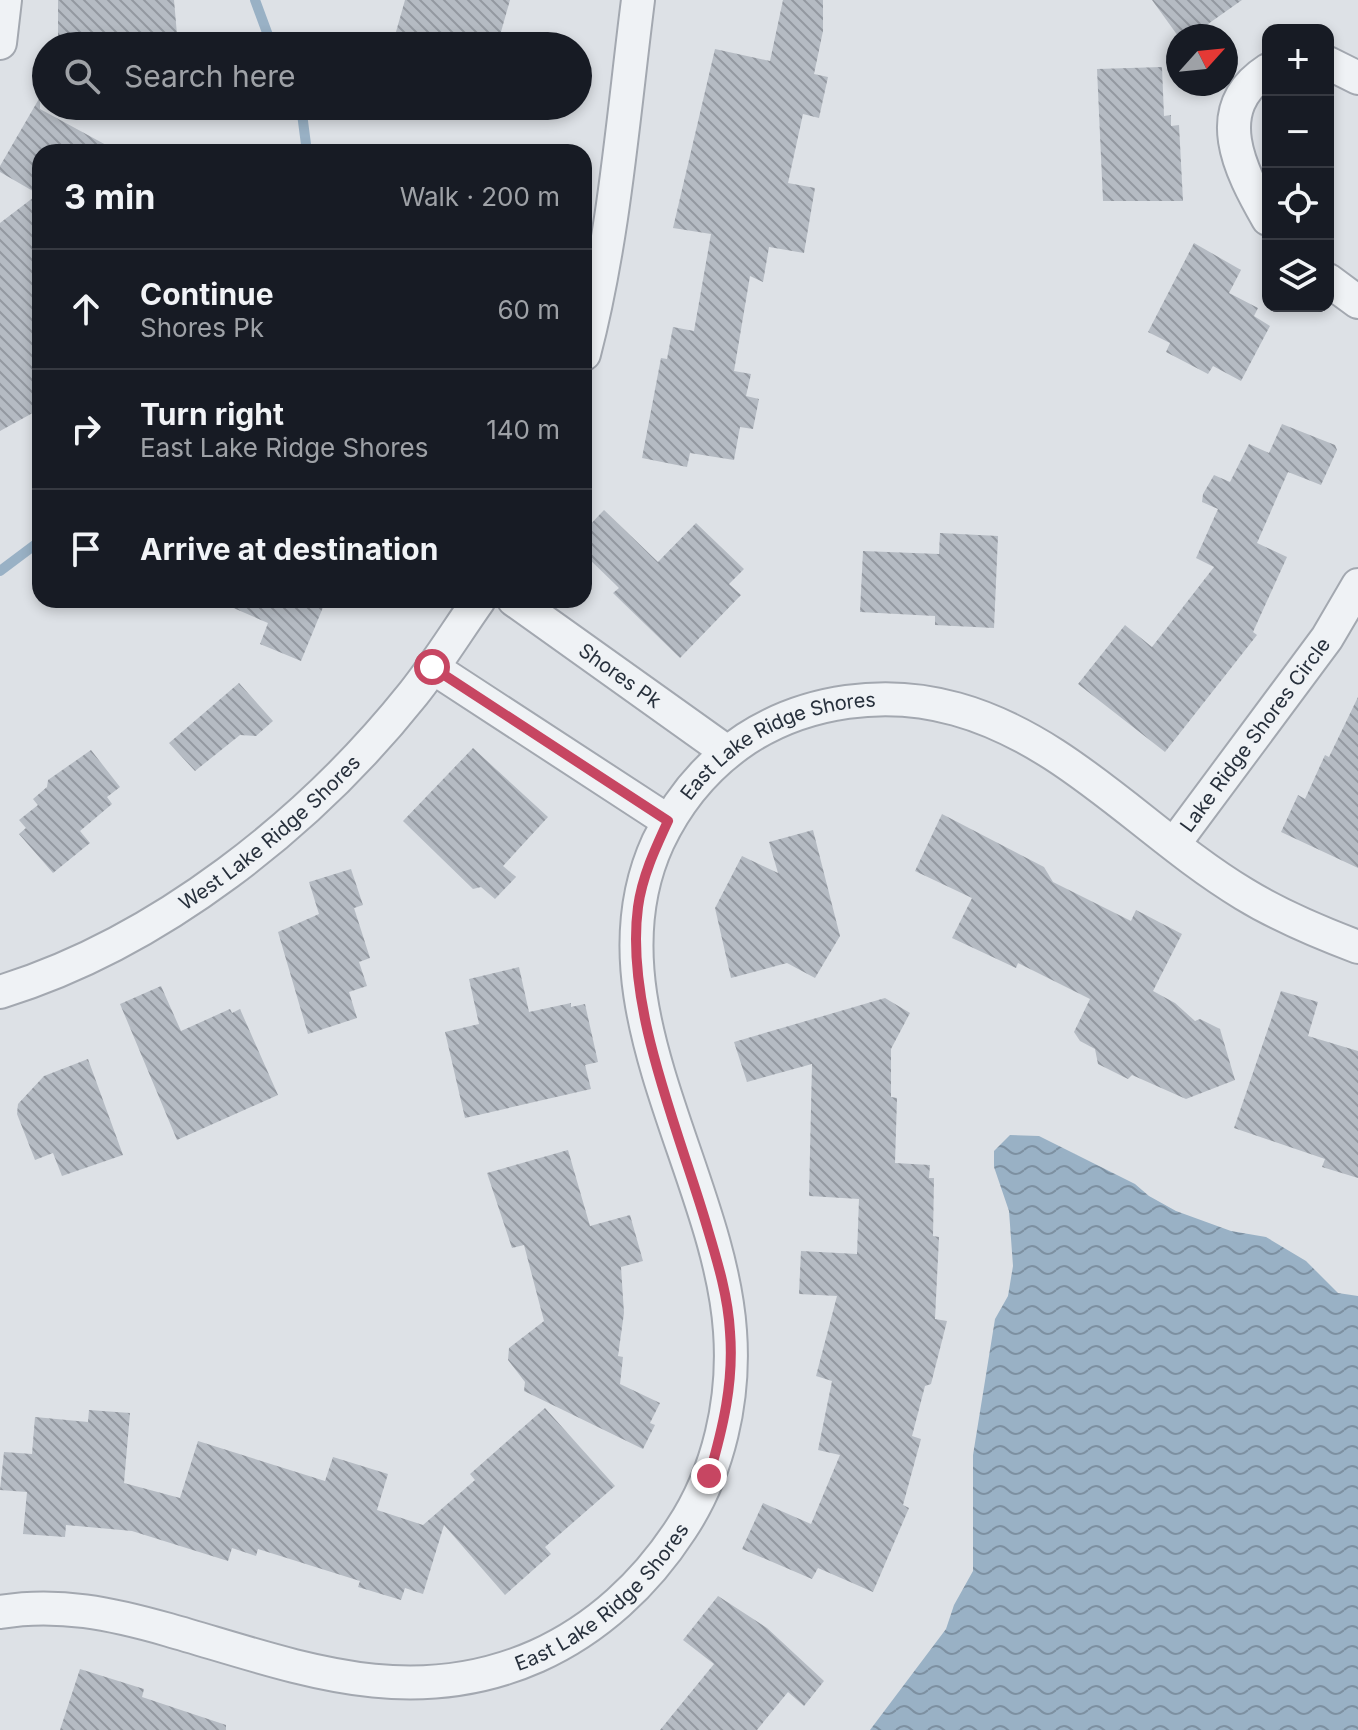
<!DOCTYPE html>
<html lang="en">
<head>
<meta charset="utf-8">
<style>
  :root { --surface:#171b24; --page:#242831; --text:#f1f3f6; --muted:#9ea1a6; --line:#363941 }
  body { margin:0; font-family:Inter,sans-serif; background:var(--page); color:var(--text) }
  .controls { position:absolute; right:24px; top:24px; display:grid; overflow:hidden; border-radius:16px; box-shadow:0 4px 12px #0003 }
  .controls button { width:72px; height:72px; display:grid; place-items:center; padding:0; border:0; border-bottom:2px solid var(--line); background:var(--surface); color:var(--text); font:40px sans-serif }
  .compass { position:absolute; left:1166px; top:24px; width:72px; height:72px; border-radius:50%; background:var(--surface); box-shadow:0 4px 12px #0003; rotate:63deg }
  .stop { position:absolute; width:24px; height:24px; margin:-18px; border:6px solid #c74662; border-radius:50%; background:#fff }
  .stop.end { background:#c74662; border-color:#fff; box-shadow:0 2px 8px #0008 }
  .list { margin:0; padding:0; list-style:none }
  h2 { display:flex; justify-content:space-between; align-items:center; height:104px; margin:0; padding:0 32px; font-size:34px }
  h2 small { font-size:26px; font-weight:400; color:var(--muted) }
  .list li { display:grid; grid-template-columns:52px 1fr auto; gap:24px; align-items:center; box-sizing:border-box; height:120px; padding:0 32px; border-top:2px solid var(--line) }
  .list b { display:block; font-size:30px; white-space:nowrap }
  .list p { margin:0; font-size:26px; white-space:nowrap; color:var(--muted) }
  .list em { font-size:26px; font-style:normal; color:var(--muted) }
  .icon { flex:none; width:44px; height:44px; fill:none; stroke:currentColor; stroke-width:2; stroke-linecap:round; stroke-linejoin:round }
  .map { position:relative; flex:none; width:1358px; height:1730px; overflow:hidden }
  .search { position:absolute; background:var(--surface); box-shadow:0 4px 12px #0003; left:32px; top:32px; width:560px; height:88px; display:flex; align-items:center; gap:20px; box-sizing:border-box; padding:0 28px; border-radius:44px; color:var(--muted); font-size:30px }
  .panel { position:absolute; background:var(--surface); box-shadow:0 4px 12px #0003; left:32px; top:144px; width:560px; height:464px; border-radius:24px }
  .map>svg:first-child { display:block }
  .water { fill:url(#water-waves) }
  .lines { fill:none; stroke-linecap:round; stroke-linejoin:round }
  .stream { stroke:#99b1c5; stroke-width:10 }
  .building { fill:url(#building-back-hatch) }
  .minor-casing { stroke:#a3a8b0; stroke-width:36 }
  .minor { stroke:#eff2f5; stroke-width:32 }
  .route { stroke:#c74662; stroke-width:10 }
  .labels { text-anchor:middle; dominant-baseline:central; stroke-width:8; stroke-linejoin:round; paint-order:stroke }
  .street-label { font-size:20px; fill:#27303c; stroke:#ecf0f4 }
</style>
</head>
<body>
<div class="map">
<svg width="1358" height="1730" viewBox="0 0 1358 1730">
  <defs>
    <pattern id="water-waves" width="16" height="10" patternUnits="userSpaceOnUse" patternTransform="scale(2)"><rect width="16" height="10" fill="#99b1c5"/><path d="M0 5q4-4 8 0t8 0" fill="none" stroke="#7d90a1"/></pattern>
    <pattern id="building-back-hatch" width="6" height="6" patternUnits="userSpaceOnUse" patternTransform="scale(2)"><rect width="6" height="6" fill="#b5bbc3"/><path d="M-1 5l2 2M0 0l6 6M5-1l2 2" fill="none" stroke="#9398a0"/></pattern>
  </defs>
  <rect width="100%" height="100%" fill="#dde1e6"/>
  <path class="water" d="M 1010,1135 L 1039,1136 L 1135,1184 L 1149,1196 L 1176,1211 L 1231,1231 L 1266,1237 L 1306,1261 L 1338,1293 L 1358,1296 L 1358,1730 L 870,1730 L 946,1629 L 954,1605 L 973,1571 L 973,1455 L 995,1319 L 1008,1296 L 1013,1266 L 1009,1211 L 994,1167 L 994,1151 Z"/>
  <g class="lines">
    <path class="stream" d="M 255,0 L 272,46
      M 301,106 L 307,152
      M 0,571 L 40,541"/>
  </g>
  <path class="building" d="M 58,0 L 174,0 L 178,46 L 58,46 Z
    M 405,0 L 510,0 L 497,46 L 392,46 Z
    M 783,0 L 823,0 L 823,31 L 814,74 L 828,77 L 819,118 L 803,114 L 788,183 L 815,188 L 804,253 L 769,247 L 763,282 L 750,276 L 734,371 L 751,374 L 746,396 L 759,399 L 753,429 L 740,427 L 734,460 L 690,453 L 687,467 L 642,458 L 661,358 L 667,359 L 673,327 L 694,331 L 711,234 L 673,228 L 715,49 L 770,61 Z
    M 1152,0 L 1242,0 L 1191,36 L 1178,36 Z
    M 1162,67 L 1164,116 L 1171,115 L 1171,126 L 1179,125 L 1183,201 L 1103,201 L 1097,69 Z
    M 40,97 L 40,109 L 119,152 L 40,152 L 40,409 L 0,431 L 0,223 L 38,194 L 0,172 L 0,166 Z
    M 1194,243 L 1241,270 L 1229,293 L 1258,308 L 1254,316 L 1270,326 L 1241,381 L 1213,366 L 1208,374 L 1166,352 L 1170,343 L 1148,332 Z
    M 1282,424 L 1335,445 L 1337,450 L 1321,485 L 1288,472 L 1257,543 L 1287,557 L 1253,632 L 1257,635 L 1165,752 L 1078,684 L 1125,625 L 1152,647 L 1214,567 L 1196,558 L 1218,509 L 1202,502 L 1203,494 L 1214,475 L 1230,482 L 1249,444 L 1269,453 Z
    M 604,510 L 658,562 L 696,523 L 744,569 L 729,584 L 741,595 L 680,658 L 613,593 L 619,588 L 584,554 L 584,531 Z
    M 940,533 L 998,536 L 994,628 L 935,625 L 935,616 L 860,612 L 863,551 L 939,554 Z
    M 215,600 L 326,600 L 301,661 L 260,644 L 268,623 Z
    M 239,683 L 273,721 L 256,736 L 240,735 L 195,771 L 169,743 Z
    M 1358,697 L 1358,868 L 1281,832 L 1298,795 L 1305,799 L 1325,755 L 1329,757 Z
    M 473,748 L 548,817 L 503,866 L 516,877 L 495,899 L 481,887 L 473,889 L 403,821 Z
    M 91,750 L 120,787 L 107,797 L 112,804 L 80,831 L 90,843 L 53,873 L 19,834 L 26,828 L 19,820 L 38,805 L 33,799 L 47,787 L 48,780 Z
    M 942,814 L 1044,867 L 1053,882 L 1131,921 L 1136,910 L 1182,934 L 1153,991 L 1175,1003 L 1195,1021 L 1200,1019 L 1220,1029 L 1235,1080 L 1186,1099 L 1132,1075 L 1128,1079 L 1098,1064 L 1095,1049 L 1080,1041 L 1074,1032 L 1090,999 L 1018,963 L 1016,968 L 952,938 L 972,898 L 915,871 Z
    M 813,830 L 840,936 L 815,978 L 787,963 L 731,978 L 715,908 L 742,856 L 778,873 L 769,842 Z
    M 351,869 L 363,905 L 354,908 L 370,958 L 359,962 L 367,986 L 349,992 L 357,1018 L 308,1034 L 278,932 L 319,914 L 309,882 Z
    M 519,967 L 529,1012 L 571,1003 L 571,1007 L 585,1004 L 598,1062 L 585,1065 L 591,1089 L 465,1118 L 445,1032 L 479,1024 L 469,979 Z
    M 161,986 L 181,1031 L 230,1009 L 232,1013 L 240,1009 L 278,1095 L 177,1140 L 120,1004 Z
    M 1281,991 L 1318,1002 L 1308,1036 L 1358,1051 L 1358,1178 L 1322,1167 L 1325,1159 L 1234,1128 Z
    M 885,998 L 910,1013 L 891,1049 L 891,1097 L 897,1098 L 895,1163 L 930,1165 L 929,1178 L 934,1178 L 933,1236 L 939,1237 L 935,1319 L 947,1321 L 931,1384 L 925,1386 L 912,1436 L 921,1439 L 903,1505 L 909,1508 L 873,1592 L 818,1568 L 812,1579 L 742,1549 L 763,1503 L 811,1524 L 840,1455 L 818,1450 L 832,1381 L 816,1376 L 837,1296 L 799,1294 L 801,1251 L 857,1254 L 859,1199 L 809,1196 L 812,1064 L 747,1082 L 734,1042 Z
    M 88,1059 L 123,1155 L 62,1176 L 53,1153 L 35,1160 L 17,1114 L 18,1104 L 44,1076 Z
    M 568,1150 L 590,1226 L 630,1215 L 643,1261 L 621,1267 L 624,1313 L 618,1356 L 623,1357 L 620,1384 L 660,1403 L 650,1423 L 655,1425 L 643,1449 L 524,1391 L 525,1382 L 508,1360 L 509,1348 L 544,1321 L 524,1245 L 512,1248 L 487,1173 Z
    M 545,1408 L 615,1486 L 545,1547 L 551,1554 L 505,1595 L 444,1525 L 423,1594 L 405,1588 L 401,1600 L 358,1587 L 360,1581 L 258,1549 L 256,1556 L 232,1548 L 228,1561 L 132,1531 L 66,1525 L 65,1537 L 23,1534 L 27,1492 L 0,1490 L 4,1452 L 32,1454 L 35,1417 L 88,1422 L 89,1410 L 130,1413 L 124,1483 L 180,1498 L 198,1441 L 325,1481 L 333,1457 L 388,1474 L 377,1510 L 423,1525 L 475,1480 L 470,1474 Z
    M 718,1596 L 767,1628 L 824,1681 L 804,1706 L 788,1692 L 757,1730 L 660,1730 L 714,1664 L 683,1640 Z
    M 80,1669 L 144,1689 L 142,1697 L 226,1725 L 226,1730 L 60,1730 Z"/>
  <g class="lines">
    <defs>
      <g id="minor">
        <path d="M 0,43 L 5,0"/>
        <path d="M 1328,63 L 1358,78"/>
        <path d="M 1268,70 C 1208,109 1240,170 1268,219"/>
        <path d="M 1328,280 L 1358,302"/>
        <path d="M 584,354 C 614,239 623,118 638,0"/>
        <path id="s1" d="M 514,600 L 727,752"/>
        <path d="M 432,667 L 668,821"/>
        <path id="s2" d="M 1174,844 L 1327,638 L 1358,585"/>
        <path id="s3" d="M 0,992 C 159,943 310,823 413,694 C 437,664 457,631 479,600"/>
        <path id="s4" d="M 0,1612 C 58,1602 113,1614 169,1630 C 295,1666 409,1713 537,1656 C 597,1629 646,1583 681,1529 C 719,1472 735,1399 730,1331 C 719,1172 585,1001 658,842 C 678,800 707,765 746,739 C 806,700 886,689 956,709 C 1068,740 1146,835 1244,894 C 1280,916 1318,932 1358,947"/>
      </g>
    </defs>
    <use href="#minor" class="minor-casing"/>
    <use href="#minor" class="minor"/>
  </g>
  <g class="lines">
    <path class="route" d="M 432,667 L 668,821 C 655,849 642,877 638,907 C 625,1005 677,1126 705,1220 C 716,1257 728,1294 730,1332 C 734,1382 723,1428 709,1476"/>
  </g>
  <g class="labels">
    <g class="street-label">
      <text stroke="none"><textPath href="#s1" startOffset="130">Shores Pk</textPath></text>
      <text stroke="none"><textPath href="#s2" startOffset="136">Lake Ridge Shores Circle</textPath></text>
      <text stroke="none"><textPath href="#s4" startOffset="1620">East Lake Ridge Shores</textPath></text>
      <text stroke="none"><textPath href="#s3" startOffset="316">West Lake Ridge Shores</textPath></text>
      <text stroke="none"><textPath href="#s4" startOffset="638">East Lake Ridge Shores</textPath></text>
    </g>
  </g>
</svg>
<div class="controls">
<button>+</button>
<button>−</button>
<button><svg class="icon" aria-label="locate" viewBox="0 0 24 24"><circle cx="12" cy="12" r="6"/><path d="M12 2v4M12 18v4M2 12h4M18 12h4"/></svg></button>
<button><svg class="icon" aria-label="layers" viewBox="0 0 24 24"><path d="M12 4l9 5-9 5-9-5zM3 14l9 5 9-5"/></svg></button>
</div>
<svg class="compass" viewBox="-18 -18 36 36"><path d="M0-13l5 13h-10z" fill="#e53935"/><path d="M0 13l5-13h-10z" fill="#9ea1a6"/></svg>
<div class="stop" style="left:432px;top:667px"></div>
<div class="stop end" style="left:709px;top:1476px"></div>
<div class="search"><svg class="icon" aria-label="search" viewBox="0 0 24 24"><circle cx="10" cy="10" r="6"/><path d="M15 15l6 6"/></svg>Search here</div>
<section class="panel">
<h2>3 min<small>Walk · 200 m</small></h2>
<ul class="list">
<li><svg class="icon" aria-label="ahead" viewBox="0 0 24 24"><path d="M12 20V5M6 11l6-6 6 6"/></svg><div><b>Continue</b><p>Shores Pk</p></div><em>60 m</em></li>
<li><svg class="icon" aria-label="right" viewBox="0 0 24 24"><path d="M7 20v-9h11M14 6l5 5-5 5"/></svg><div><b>Turn right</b><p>East Lake Ridge Shores</p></div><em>140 m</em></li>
<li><svg class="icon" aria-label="arrive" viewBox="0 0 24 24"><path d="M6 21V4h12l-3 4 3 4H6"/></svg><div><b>Arrive at destination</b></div></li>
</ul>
</section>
</div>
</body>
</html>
